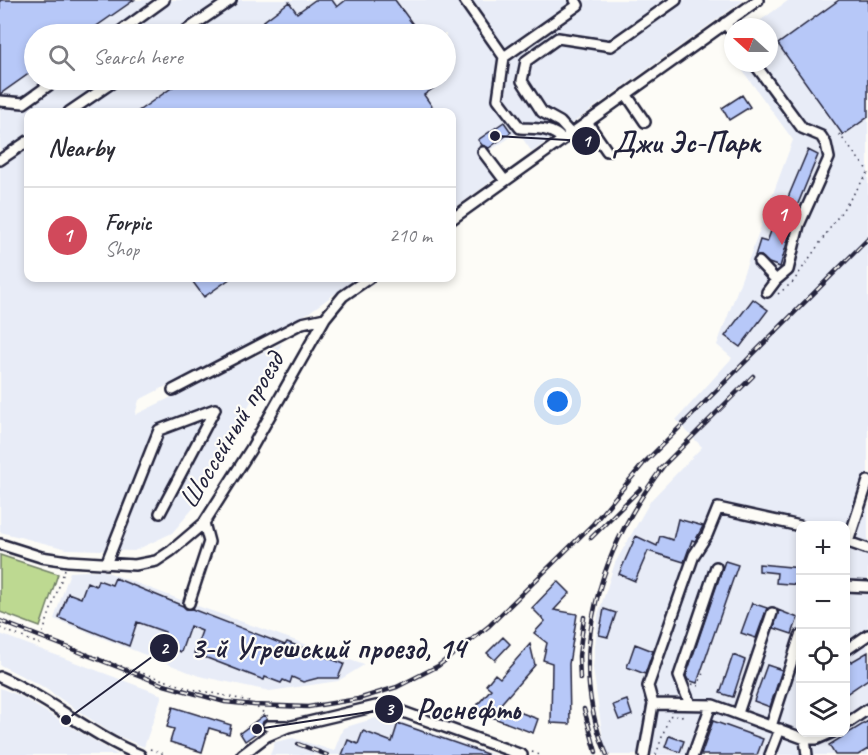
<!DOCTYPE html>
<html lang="en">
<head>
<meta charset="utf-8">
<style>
  :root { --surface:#fff; --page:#f2f2f3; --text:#2b2b33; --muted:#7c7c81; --line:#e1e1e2; --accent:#d1495b }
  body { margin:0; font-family:Caveat,sans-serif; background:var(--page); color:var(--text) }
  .controls { position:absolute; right:18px; bottom:18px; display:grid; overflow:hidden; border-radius:12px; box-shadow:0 3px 9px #0003 }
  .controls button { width:54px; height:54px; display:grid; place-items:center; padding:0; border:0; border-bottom:2px solid var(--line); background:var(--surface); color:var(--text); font:30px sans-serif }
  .compass { position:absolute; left:724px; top:18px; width:54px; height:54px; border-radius:50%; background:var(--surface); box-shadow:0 3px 9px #0003; rotate:291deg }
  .you { position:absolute; left:558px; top:402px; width:21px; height:21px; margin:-15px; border:4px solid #fff; border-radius:50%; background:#1a73e8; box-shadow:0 0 0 9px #1a73e833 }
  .badge { display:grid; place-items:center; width:39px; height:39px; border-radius:50%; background:var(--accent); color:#fff; font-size:20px; font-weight:700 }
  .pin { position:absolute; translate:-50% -50px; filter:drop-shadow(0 2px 3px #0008) }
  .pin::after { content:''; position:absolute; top:32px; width:21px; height:18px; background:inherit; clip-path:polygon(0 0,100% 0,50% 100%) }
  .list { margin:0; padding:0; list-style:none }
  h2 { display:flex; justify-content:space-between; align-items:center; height:78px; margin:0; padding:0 24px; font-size:26px }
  h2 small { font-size:20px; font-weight:400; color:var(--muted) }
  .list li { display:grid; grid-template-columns:39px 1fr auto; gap:18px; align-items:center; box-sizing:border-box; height:96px; padding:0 24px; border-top:2px solid var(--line) }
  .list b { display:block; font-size:22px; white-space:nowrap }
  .list p { margin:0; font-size:20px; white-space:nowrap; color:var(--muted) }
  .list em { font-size:20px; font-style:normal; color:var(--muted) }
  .icon { flex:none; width:33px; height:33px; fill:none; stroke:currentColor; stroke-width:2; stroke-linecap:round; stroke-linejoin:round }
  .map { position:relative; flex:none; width:868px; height:755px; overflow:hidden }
  .search { position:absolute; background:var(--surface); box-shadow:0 3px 9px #0003; left:24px; top:24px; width:432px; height:66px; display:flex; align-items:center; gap:15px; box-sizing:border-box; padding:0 21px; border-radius:33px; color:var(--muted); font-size:22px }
  .panel { position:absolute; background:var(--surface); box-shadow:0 3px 9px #0003; left:24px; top:108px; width:432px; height:174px; border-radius:12px }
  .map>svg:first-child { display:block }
  .built { fill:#e8ecf7; fill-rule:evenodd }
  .green { fill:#bdd991; stroke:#707e66; stroke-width:1.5 }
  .building { fill:#b7c8f8; stroke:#22223b; stroke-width:1.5 }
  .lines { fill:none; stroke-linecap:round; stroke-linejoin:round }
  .minor-casing { stroke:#22223b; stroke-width:14 }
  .path { stroke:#22223b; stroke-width:1.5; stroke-dasharray:1.5 4.5; stroke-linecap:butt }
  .minor { stroke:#fdfcf7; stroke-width:9 }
  .rail-casing { stroke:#22223b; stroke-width:4.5 }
  .rail { stroke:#fdfcf7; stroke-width:2; stroke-dasharray:7; stroke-linecap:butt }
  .labels { text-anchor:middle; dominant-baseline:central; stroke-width:4.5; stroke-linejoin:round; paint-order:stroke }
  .street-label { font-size:28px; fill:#22223b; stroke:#fdfcf7 }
  .leader { fill:none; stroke:#22223b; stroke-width:2 }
  .callout-dot { fill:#22223b; stroke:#fdfcf7; stroke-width:2 }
  .mark-label { font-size:18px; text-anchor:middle; font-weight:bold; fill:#fff }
  .callout-label { font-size:30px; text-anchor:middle; font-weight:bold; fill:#22223b; stroke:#fdfcf7; stroke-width:4.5; stroke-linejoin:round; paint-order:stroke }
</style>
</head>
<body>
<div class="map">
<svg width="868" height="755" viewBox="0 0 868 755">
  <rect width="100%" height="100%" fill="#fdfcf7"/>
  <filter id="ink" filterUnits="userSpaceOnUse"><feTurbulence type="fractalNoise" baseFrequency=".0167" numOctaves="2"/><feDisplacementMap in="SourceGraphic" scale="12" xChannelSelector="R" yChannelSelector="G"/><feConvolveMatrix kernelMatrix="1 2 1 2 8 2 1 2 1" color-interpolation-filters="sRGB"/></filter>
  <g filter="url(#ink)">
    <path class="built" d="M 0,0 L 744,0 L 532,152 L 518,132 L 482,156 L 497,177 L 452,210 L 452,112 L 28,112 L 28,278 L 357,278 L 308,313 L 139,400 L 135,415 L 282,343 L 196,505 L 172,533 L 134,551 L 67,549 L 0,532 ZM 34,34 L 446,34 L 446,80 L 34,80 Z
      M 789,0 L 868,0 L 868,755 L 608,755 L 604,747 L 593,668 L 598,615 L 615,563 L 651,500 L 702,447 L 676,420 L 732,358 L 717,345 L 793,140 L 737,63 L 769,63 L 769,27 L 751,27 ZM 800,526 L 846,526 L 846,732 L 800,732 Z
      M 102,570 L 189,603 L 364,665 L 338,681 L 270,691 L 199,676 L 54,619 L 70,572 Z
      M 0,634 L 162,695 L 144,747 L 111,733 L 40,685 L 0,665 Z
      M 0,688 L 18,695 L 118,755 L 0,755 Z
      M 379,717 L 399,721 L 495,755 L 270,755 L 275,742 L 293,738 L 334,751 L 343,728 Z"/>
    <path class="green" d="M 0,555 L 58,574 L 40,627 L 0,612 Z"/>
    <path class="building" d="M 0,0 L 134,0 L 85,34 L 34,34 L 34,70 L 0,94 Z
      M 315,0 L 332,0 L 337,7 L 346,0 L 395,0 L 420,34 L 268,34 L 260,24 L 289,2 L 297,13 Z
      M 839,0 L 868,0 L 868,117 L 843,135 L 778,44 Z
      M 183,80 L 445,80 L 424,95 L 436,112 L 137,112 Z
      M 742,95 L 750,107 L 729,120 L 722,108 Z
      M 504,122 L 511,132 L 489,148 L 482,145 L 478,140 Z
      M 808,150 L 818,155 L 795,211 L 784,207 Z
      M 774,223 L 791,229 L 780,267 L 769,263 L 761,256 L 755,256 L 760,240 L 767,242 Z
      M 190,278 L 231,278 L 204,297 Z
      M 753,299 L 768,310 L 740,347 L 725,336 Z
      M 678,519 L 703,526 L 695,541 L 692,540 L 684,562 L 648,551 L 635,581 L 619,574 L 636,536 L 657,546 L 660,536 L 673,540 Z
      M 725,561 L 738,565 L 697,683 L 688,680 L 686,676 Z
      M 759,564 L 801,568 L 801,585 L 776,583 L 777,573 L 759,571 Z
      M 115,578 L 183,606 L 186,609 L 192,609 L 285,645 L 287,642 L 344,664 L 338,678 L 318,678 L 303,682 L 292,677 L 290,683 L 283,680 L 281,683 L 265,677 L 264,680 L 194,653 L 202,631 L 190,626 L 181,652 L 160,644 L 165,632 L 137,622 L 129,646 L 59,618 L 68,593 L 81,598 L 87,582 L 96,586 L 98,580 L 112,585 Z
      M 558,581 L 570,593 L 554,610 L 577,614 L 569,664 L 570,724 L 551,723 L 552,663 L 543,660 L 547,643 L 534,633 L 545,621 L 532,608 Z
      M 752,603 L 767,608 L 756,638 L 741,633 Z
      M 604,609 L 616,613 L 608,637 L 599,635 Z
      M 778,610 L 798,618 L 792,634 L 774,628 Z
      M 503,637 L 510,644 L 495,660 L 487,653 Z
      M 530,644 L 535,665 L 498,707 L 517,715 L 519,712 L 538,719 L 533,733 L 473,710 L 491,689 L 486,685 L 495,674 L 500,678 Z
      M 635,644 L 653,651 L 645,674 L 627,667 Z
      M 868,652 L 868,679 L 846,694 L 846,657 L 851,662 Z
      M 733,655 L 745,660 L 733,697 L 720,693 Z
      M 767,665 L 782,670 L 770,707 L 754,701 Z
      M 627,700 L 632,715 L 619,720 L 613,705 Z
      M 173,707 L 231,725 L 229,734 L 209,728 L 202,752 L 170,742 L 174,729 L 167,727 Z
      M 264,715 L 267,719 L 263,722 L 262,729 L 245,741 L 240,733 Z
      M 713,721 L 763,739 L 757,755 L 701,755 Z
      M 868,721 L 868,749 L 858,755 L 835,755 L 829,745 Z
      M 398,723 L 487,754 L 487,755 L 342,755 L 348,740 L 358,744 L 363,731 L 392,742 Z
      M 669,736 L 684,741 L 680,752 L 665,747 Z"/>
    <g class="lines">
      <defs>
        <path id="minor" d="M 464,0 L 504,57 L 498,99 L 520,128 C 535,129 551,127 562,139
          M 725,23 L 733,34
          M 117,34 L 164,0
          M 181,34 L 231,0
          M 504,57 L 578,5 L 575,0
          M 754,63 L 802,128 L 821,136 L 826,144 L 829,158 L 799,225 L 788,270 L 776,280 L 759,262
          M 626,94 L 645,122
          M 0,101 L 24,103 L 56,80
          M 69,112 L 116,80
          M 587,122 L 607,151
          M 570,133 L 560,122 L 542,112 L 522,81 L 526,61 L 558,38 L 611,46 L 676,0
          M 483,152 L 505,181
          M 0,160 L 28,141
          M 452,219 L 758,0
          M 785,220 L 799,225
          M 767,292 L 776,280
          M 173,390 L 302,323 L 325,318
          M 846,541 L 848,542 L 868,481
          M 848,542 L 868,549
          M 0,544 L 41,557 L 68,561 L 135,565 L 156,561 L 171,551 L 204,523 L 251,449 L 325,318 L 343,296 L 369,278
          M 106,564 L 159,430 L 215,409 L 160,513
          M 846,586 L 868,587
          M 189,603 L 209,542 L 204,523
          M 846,650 L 868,635
          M 0,677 C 49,698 90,735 140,755
          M 653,704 L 648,686 L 694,555 L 707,535 L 718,508 L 800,526
          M 690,704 L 679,676 L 716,567
          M 738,713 L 772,613
          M 846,724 L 868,709
          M 268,726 L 286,726
          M 771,726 L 800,636
          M 805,739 L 807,755
          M 242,755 L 267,736 L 288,727 L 376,706 L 395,709 L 522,755
          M 644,755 L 653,704 L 713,705 L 805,739 L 817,739 L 833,732
          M 693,755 L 711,705
          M 770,755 L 780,729"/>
      </defs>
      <use href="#minor" class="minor-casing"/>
      <path class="path" d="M 839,134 L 868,171
        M 778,294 L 793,282 L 868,173
        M 0,628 L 39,644 L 65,569
        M 42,636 L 129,669 L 192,689 L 249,701 L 270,718
        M 692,684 L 698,686 L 703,673
        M 150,749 L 167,755
        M 532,752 L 540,755
        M 656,755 L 669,716 L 674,715 L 680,717 L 685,714"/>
      <use href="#minor" class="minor"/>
      <defs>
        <path id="rail" d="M 659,470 L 753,376
          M 591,538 L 640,489
          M 0,621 L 164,685 L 225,702 L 254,705 L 308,707 L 358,699 L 397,687 L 438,666 L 489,626 L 593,524 L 643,464 L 868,239
          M 580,679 L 579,656 L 584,617
          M 584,709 L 596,752
          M 298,744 L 327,755
          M 607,755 C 563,655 602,546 665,464"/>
      </defs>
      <use href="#rail" class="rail-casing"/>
      <use href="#rail" class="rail"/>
    </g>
  </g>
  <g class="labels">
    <g class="street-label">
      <text transform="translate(231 430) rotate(-59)">Шоссейный проезд</text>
    </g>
  </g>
  <path class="leader" d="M495 136L586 141M66 720L164 648M257 729L389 709"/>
  <g class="callout-dot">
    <circle cx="495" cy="136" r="6"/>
    <circle cx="66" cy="720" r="6"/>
    <circle cx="257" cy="729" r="6"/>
    <circle cx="586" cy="141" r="15"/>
    <circle cx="164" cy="648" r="15"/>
    <circle cx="389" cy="709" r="15"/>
  </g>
  <g class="mark-label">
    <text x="586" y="147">1</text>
    <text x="164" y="654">2</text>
    <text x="389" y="715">3</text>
  </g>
  <g class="callout-label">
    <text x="686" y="152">Джи Эс-Парк</text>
    <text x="328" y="658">3-й Угрешский проезд, 14</text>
    <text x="468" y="719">Роснефть</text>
  </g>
</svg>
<div class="controls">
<button>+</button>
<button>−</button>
<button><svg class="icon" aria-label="locate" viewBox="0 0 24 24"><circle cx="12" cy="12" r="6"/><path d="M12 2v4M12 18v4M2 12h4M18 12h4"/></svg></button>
<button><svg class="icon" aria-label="layers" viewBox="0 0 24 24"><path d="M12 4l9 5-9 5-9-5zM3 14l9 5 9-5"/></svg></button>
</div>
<svg class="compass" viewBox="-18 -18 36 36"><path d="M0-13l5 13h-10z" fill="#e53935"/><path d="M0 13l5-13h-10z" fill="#7c7c81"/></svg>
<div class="you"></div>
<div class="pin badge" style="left:782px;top:245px">1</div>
<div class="search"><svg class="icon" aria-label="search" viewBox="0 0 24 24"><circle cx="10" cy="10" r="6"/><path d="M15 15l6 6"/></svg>Search here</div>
<section class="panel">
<h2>Nearby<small></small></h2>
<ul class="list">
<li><span class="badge">1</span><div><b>Forpic</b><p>Shop</p></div><em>210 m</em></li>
</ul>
</section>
</div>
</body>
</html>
